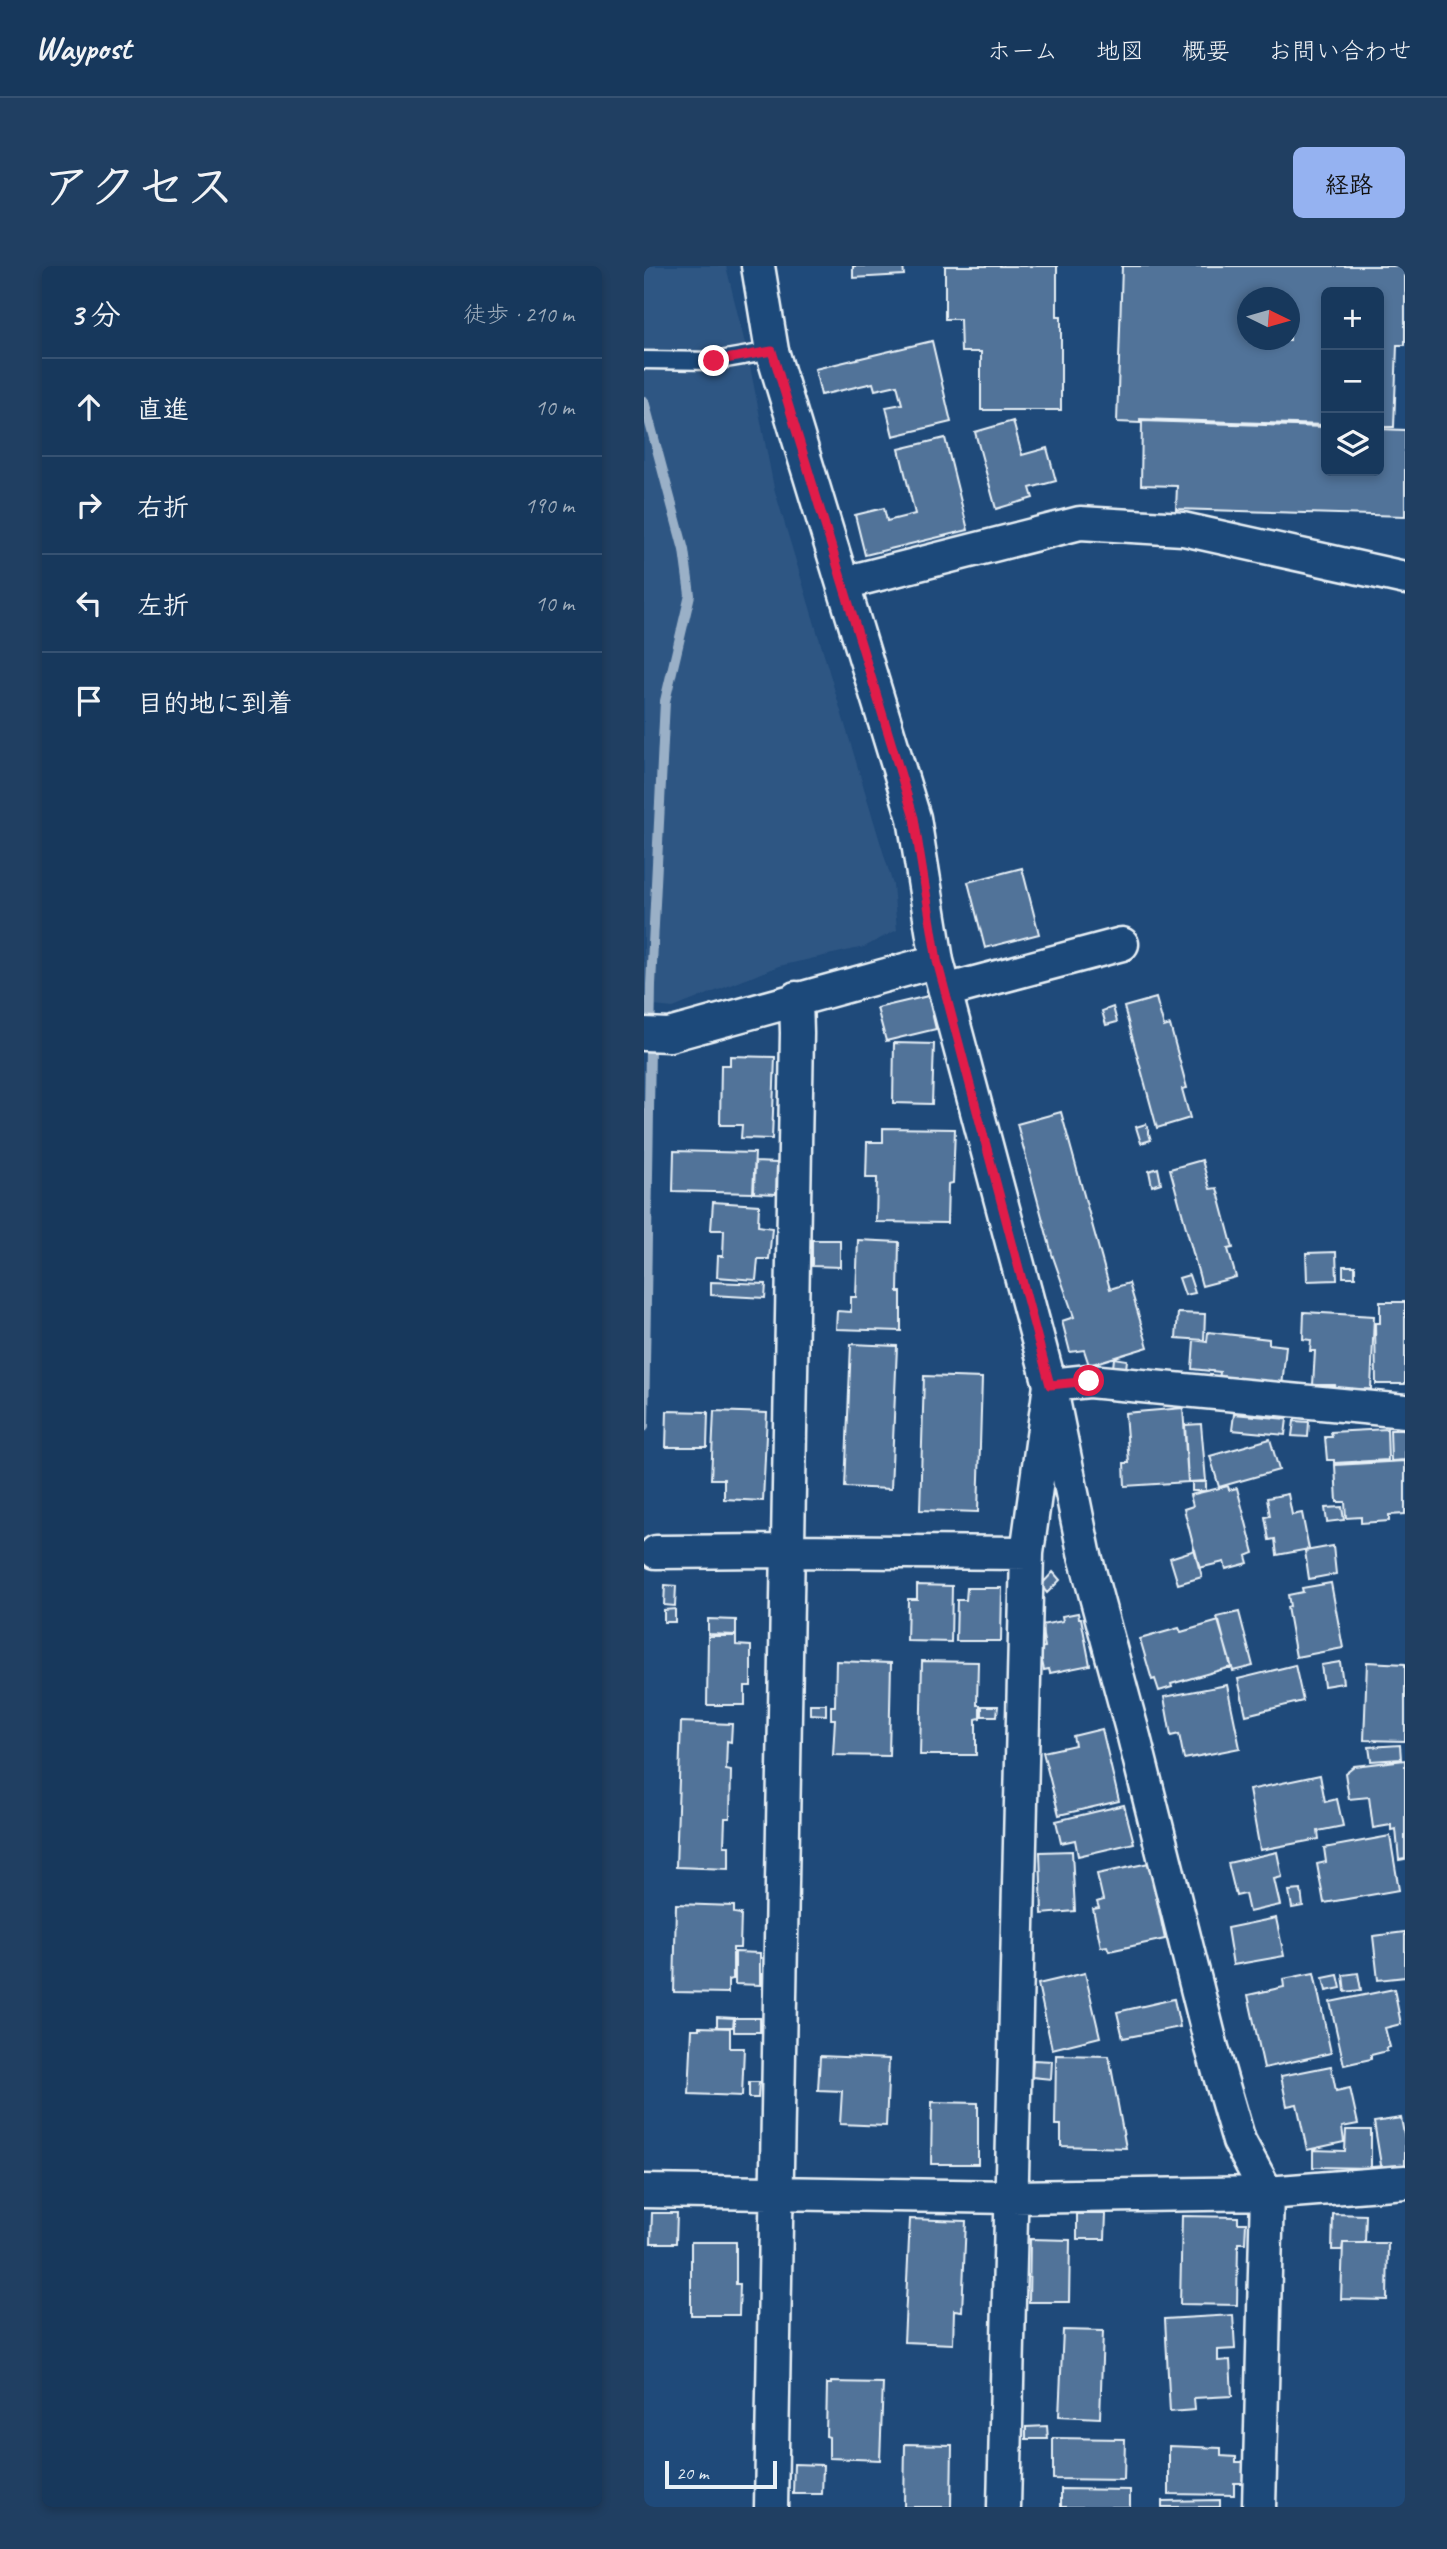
<!DOCTYPE html>
<html lang="ja">
<head>
<meta charset="utf-8">
<style>
  :root { --surface:#17385c; --page:#203f62; --text:#f1f3f6; --muted:#9eacbb; --line:#365272; --accent:#95b2f1 }
  body { margin:0; font-family:Caveat,"Klee One",sans-serif; background:var(--page); color:var(--text) }
  .controls { position:absolute; right:21px; top:21px; display:grid; overflow:hidden; border-radius:10px; box-shadow:0 4px 10px #0003 }
  .controls button { width:63px; height:63px; display:grid; place-items:center; padding:0; border:0; border-bottom:2px solid var(--line); background:var(--surface); color:var(--text); font:35px sans-serif }
  .compass { position:absolute; left:593px; top:21px; width:63px; height:63px; border-radius:50%; background:var(--surface); box-shadow:0 4px 10px #0003; rotate:95deg }
  .scale { position:absolute; left:21px; bottom:18px; width:112px; box-sizing:border-box; padding-left:7px; border:4px solid #e8f1f8; border-top:0; font-size:19px; line-height:24px; white-space:nowrap; color:#e8f1f8; -webkit-text-stroke:5px #1f4a7a; paint-order:stroke }
  .stop { position:absolute; width:21px; height:21px; margin:-16px; border:5px solid #e11d48; border-radius:50%; background:#fff }
  .stop.end { background:#e11d48; border-color:#fff; box-shadow:0 2px 7px #0008 }
  .list { margin:0; padding:0; list-style:none }
  h2 { display:flex; justify-content:space-between; align-items:center; height:91px; margin:0; padding:0 28px; font-size:30px }
  h2 small { font-size:23px; font-weight:400; color:var(--muted) }
  .list li { display:grid; grid-template-columns:46px 1fr auto; gap:21px; align-items:center; box-sizing:border-box; height:98px; padding:0 28px; border-top:2px solid var(--line) }
  .list b { display:block; font-size:26px; white-space:nowrap }
  .list em { font-size:23px; font-style:normal; color:var(--muted) }
  .icon { flex:none; width:38px; height:38px; fill:none; stroke:currentColor; stroke-width:2; stroke-linecap:round; stroke-linejoin:round }
  .map { position:relative; flex:none; width:761px; height:2241px; overflow:hidden; border-radius:10px }
  header { display:flex; align-items:center; gap:42px; box-sizing:border-box; height:98px; padding:0 35px; background:var(--surface); border-bottom:2px solid var(--line) }
  header strong { font-size:33px }
  nav { display:flex; gap:38px; margin-inline-start:auto; font-size:24px }
  .intro { display:flex; align-items:center; justify-content:space-between; box-sizing:border-box; height:168px; padding:0 42px }
  h1 { margin:0; font-size:49px }
  .button { padding:18px 32px; border-radius:10px; background:var(--accent); color:#111; font-size:24px; font-weight:700 }
  main { display:flex; gap:42px; padding:0 42px }
  aside { flex:1; background:var(--surface); border-radius:10px; box-shadow:0 4px 10px #0003 }
  .map>svg:first-child { display:block }
  .built { fill:#2e5683 }
  .lines { fill:none; stroke-linecap:round; stroke-linejoin:round }
  .stream { stroke:#9ab0c7; stroke-width:10 }
  .building { fill:#517399; stroke:#e8f1f8; stroke-width:2; fill-rule:evenodd }
  .lane-casing { stroke:#e8f1f8; stroke-width:21 }
  .street-casing { stroke:#e8f1f8; stroke-width:37 }
  .lane { stroke:#1f4a7a; stroke-width:16 }
  .street { stroke:#1f4a7a; stroke-width:32 }
  .route { stroke:#e11d48; stroke-width:9 }
</style>
</head>
<body>
<header>
<strong>Waypost</strong>
<nav><a>ホーム</a><a>地図</a><a>概要</a><a>お問い合わせ</a></nav>
</header>
<div class="intro"><h1>アクセス</h1><a class="button">経路</a></div>
<main>
<aside>
<h2>3 分<small>徒歩 · 210 m</small></h2>
<ul class="list">
<li><svg class="icon" aria-label="ahead" viewBox="0 0 24 24"><path d="M12 20V5M6 11l6-6 6 6"/></svg><div><b>直進</b></div><em>10 m</em></li>
<li><svg class="icon" aria-label="right" viewBox="0 0 24 24"><path d="M7 20v-9h11M14 6l5 5-5 5"/></svg><div><b>右折</b></div><em>190 m</em></li>
<li><svg class="icon" aria-label="left" viewBox="0 0 24 24"><path d="M17 20v-9H6M10 6l-5 5 5 5"/></svg><div><b>左折</b></div><em>10 m</em></li>
<li><svg class="icon" aria-label="arrive" viewBox="0 0 24 24"><path d="M6 21V4h12l-3 4 3 4H6"/></svg><div><b>目的地に到着</b></div></li>
</ul>
</aside>
<div class="map">
<svg width="761" height="2241" viewBox="0 0 761 2241">
  <rect width="100%" height="100%" fill="#1f4a7a"/>
  <filter id="ink" filterUnits="userSpaceOnUse"><feTurbulence type="fractalNoise" baseFrequency=".0143" numOctaves="2"/><feDisplacementMap in="SourceGraphic" scale="14" xChannelSelector="R" yChannelSelector="G"/><feConvolveMatrix kernelMatrix="1 2 1 2 8 2 1 2 1" color-interpolation-filters="sRGB"/></filter>
  <g filter="url(#ink)">
    <path class="built" d="M 0,0 L 82,0 L 104,90 L 130,222 L 249,619 L 253,664 L 220,681 L 135,700 L 29,742 L 0,739 Z"/>
    <g class="lines">
      <path class="stream" d="M 0,135 L 40,284 L 46,329 L 21,435 L 7,719 L 0,1161"/>
    </g>
    <path class="building" d="M 209,0 L 259,0 L 260,9 L 209,12 Z
      M 301,0 L 413,0 L 413,50 L 417,50 L 417,144 L 337,144 L 337,86 L 317,86 L 316,53 L 301,53 Z
      M 478,0 L 761,0 L 761,79 L 753,79 L 750,161 L 735,161 L 735,26 L 682,26 L 682,159 L 496,153 L 496,157 L 473,156 ZM 604,32 L 646,32 L 646,74 L 604,74 Z
      M 288,75 L 307,156 L 249,170 L 242,141 L 258,138 L 253,119 L 231,124 L 229,117 L 177,129 L 171,103 Z
      M 369,155 L 378,189 L 403,182 L 412,215 L 386,222 L 389,232 L 352,243 L 331,166 Z
      M 498,155 L 682,161 L 682,205 L 735,205 L 735,163 L 761,164 L 761,250 L 532,243 L 533,220 L 497,219 Z
      M 301,172 L 324,264 L 221,289 L 211,249 L 240,242 L 243,255 L 271,248 L 255,183 Z
      M 378,602 L 395,668 L 341,682 L 324,616 Z
      M 284,730 L 292,763 L 242,775 L 233,742 Z
      M 512,732 L 520,761 L 526,759 L 543,822 L 538,823 L 546,852 L 513,862 L 480,741 Z
      M 469,741 L 473,756 L 462,759 L 458,745 Z
      M 250,777 L 290,778 L 288,838 L 249,837 Z
      M 86,790 L 131,791 L 128,873 L 97,872 L 98,859 L 76,859 L 77,799 L 86,799 Z
      M 417,846 L 466,1023 L 485,1017 L 504,1081 L 445,1099 L 440,1084 L 426,1086 L 418,1055 L 430,1051 L 408,988 L 373,858 Z
      M 502,858 L 507,874 L 497,877 L 492,861 Z
      M 239,862 L 311,863 L 309,917 L 304,918 L 303,957 L 232,956 L 233,912 L 222,912 L 223,876 L 239,876 Z
      M 30,885 L 111,887 L 109,927 L 29,925 Z
      M 558,894 L 566,923 L 573,922 L 589,982 L 584,983 L 592,1011 L 558,1020 L 526,903 Z
      M 111,896 L 133,897 L 132,928 L 110,927 Z
      M 514,902 L 517,917 L 508,920 L 505,905 Z
      M 69,936 L 115,939 L 114,960 L 128,962 L 125,993 L 114,993 L 112,1014 L 73,1011 L 74,990 L 79,990 L 80,964 L 67,964 Z
      M 168,974 L 196,974 L 196,1001 L 168,1000 Z
      M 214,974 L 255,976 L 254,1026 L 257,1026 L 257,1065 L 192,1063 L 193,1045 L 207,1046 L 207,1031 L 212,1031 Z
      M 692,986 L 693,1014 L 663,1015 L 662,987 Z
      M 699,1000 L 711,1000 L 711,1011 L 699,1011 Z
      M 545,1009 L 551,1027 L 541,1029 L 535,1012 Z
      M 67,1016 L 122,1018 L 121,1032 L 67,1029 Z
      M 736,1036 L 761,1036 L 761,1118 L 732,1118 L 731,1057 L 736,1057 Z
      M 660,1046 L 730,1050 L 727,1123 L 692,1124 L 691,1119 L 669,1119 L 671,1085 L 666,1085 L 667,1074 L 659,1073 Z
      M 534,1047 L 561,1048 L 560,1074 L 532,1072 Z
      M 564,1066 L 625,1073 L 625,1078 L 642,1080 L 638,1121 L 575,1114 L 576,1106 L 548,1103 L 550,1074 L 563,1076 Z
      M 207,1078 L 253,1080 L 247,1223 L 201,1221 Z
      M 470,1092 L 483,1094 L 482,1103 L 469,1102 Z
      M 280,1110 L 338,1112 L 334,1246 L 276,1244 Z
      M 539,1142 L 544,1216 L 481,1220 L 480,1197 L 485,1197 L 481,1147 Z
      M 23,1145 L 64,1146 L 63,1181 L 22,1181 Z
      M 70,1145 L 123,1147 L 119,1235 L 80,1233 L 80,1213 L 67,1213 Z
      M 590,1148 L 643,1153 L 641,1169 L 588,1164 Z
      M 650,1155 L 665,1156 L 664,1171 L 648,1170 Z
      M 557,1158 L 562,1215 L 544,1216 L 541,1159 Z
      M 743,1163 L 744,1194 L 690,1197 L 690,1194 L 683,1194 L 681,1171 L 688,1171 L 687,1166 Z
      M 746,1164 L 761,1164 L 761,1194 L 747,1195 Z
      M 626,1173 L 635,1204 L 575,1221 L 566,1190 Z
      M 761,1195 L 761,1248 L 745,1249 L 745,1255 L 717,1257 L 717,1251 L 702,1252 L 701,1236 L 693,1236 L 691,1199 Z
      M 548,1216 L 562,1216 L 562,1225 L 548,1225 Z
      M 584,1220 L 585,1224 L 593,1222 L 610,1287 L 602,1290 L 604,1297 L 582,1303 L 580,1296 L 555,1302 L 540,1243 L 549,1240 L 546,1229 Z
      M 644,1228 L 648,1249 L 658,1247 L 665,1283 L 633,1289 L 631,1273 L 625,1274 L 621,1251 L 626,1250 L 623,1232 Z
      M 698,1241 L 700,1254 L 683,1256 L 681,1242 Z
      M 689,1280 L 692,1308 L 665,1313 L 661,1285 Z
      M 551,1284 L 558,1311 L 534,1318 L 526,1292 Z
      M 409,1306 L 416,1314 L 403,1327 L 397,1319 Z
      M 687,1317 L 699,1382 L 652,1391 L 643,1341 L 646,1340 L 644,1329 L 659,1326 L 658,1322 Z
      M 21,1319 L 32,1320 L 31,1340 L 20,1339 Z
      M 273,1319 L 308,1320 L 307,1376 L 263,1375 L 264,1333 L 273,1333 Z
      M 323,1322 L 358,1322 L 357,1375 L 312,1375 L 313,1334 L 322,1334 Z
      M 31,1343 L 31,1356 L 20,1356 L 20,1344 Z
      M 595,1346 L 609,1400 L 589,1405 L 573,1351 Z
      M 434,1347 L 435,1352 L 437,1352 L 446,1399 L 406,1407 L 405,1403 L 400,1404 L 395,1382 L 401,1381 L 397,1359 L 419,1355 L 418,1350 Z
      M 64,1353 L 92,1354 L 92,1369 L 64,1368 Z
      M 575,1355 L 587,1401 L 527,1418 L 528,1421 L 515,1425 L 511,1413 L 508,1414 L 496,1373 L 535,1362 L 537,1366 Z
      M 64,1370 L 92,1370 L 92,1379 L 107,1380 L 107,1420 L 101,1420 L 101,1439 L 63,1439 Z
      M 192,1395 L 247,1397 L 245,1490 L 189,1489 L 191,1453 L 187,1453 L 187,1440 L 191,1440 Z
      M 278,1395 L 334,1396 L 333,1439 L 336,1439 L 336,1452 L 332,1453 L 332,1489 L 276,1489 Z
      M 696,1396 L 699,1417 L 680,1420 L 677,1399 Z
      M 723,1396 L 761,1398 L 761,1475 L 720,1474 Z
      M 651,1399 L 659,1435 L 602,1449 L 594,1413 Z
      M 583,1419 L 596,1482 L 540,1493 L 535,1468 L 527,1470 L 520,1431 Z
      M 166,1438 L 182,1438 L 182,1449 L 166,1448 Z
      M 338,1440 L 354,1440 L 353,1450 L 338,1450 Z
      M 37,1456 L 88,1458 L 87,1476 L 83,1475 L 82,1504 L 87,1505 L 86,1552 L 81,1552 L 80,1580 L 85,1580 L 85,1603 L 32,1601 Z
      M 458,1463 L 475,1535 L 415,1549 L 399,1486 L 431,1479 L 429,1470 Z
      M 756,1479 L 757,1493 L 727,1495 L 725,1481 Z
      M 761,1494 L 761,1593 L 755,1594 L 752,1563 L 747,1564 L 747,1559 L 729,1562 L 725,1531 L 705,1533 L 701,1507 L 710,1500 Z
      M 676,1509 L 681,1536 L 693,1533 L 699,1560 L 674,1565 L 675,1573 L 616,1584 L 605,1524 Z
      M 480,1539 L 490,1577 L 434,1590 L 431,1574 L 417,1577 L 412,1555 Z
      M 746,1570 L 755,1624 L 680,1637 L 673,1598 L 682,1596 L 680,1582 Z
      M 428,1585 L 431,1645 L 398,1648 L 396,1586 Z
      M 633,1586 L 638,1611 L 630,1613 L 636,1639 L 605,1646 L 601,1628 L 592,1630 L 584,1597 Z
      M 505,1597 L 521,1673 L 465,1685 L 463,1680 L 457,1681 L 449,1643 L 455,1642 L 453,1636 L 459,1634 L 453,1608 Z
      M 657,1624 L 659,1640 L 648,1642 L 645,1625 Z
      M 32,1638 L 90,1640 L 90,1647 L 97,1648 L 96,1682 L 89,1682 L 89,1713 L 84,1714 L 84,1727 L 30,1726 Z
      M 632,1652 L 640,1690 L 589,1699 L 583,1662 Z
      M 761,1666 L 761,1711 L 734,1714 L 729,1670 Z
      M 91,1686 L 116,1687 L 116,1719 L 91,1718 Z
      M 441,1707 L 456,1771 L 408,1783 L 394,1718 Z
      M 670,1707 L 687,1787 L 620,1802 L 604,1729 L 640,1721 L 639,1713 Z
      M 714,1707 L 717,1724 L 701,1726 L 699,1709 Z
      M 694,1709 L 697,1722 L 682,1725 L 679,1712 Z
      M 750,1723 L 757,1758 L 741,1762 L 746,1781 L 742,1782 L 743,1785 L 727,1789 L 727,1793 L 700,1799 L 686,1736 Z
      M 530,1733 L 536,1761 L 479,1772 L 473,1746 Z
      M 73,1751 L 90,1752 L 89,1761 L 73,1761 Z
      M 90,1752 L 116,1752 L 116,1766 L 90,1766 Z
      M 55,1761 L 86,1762 L 86,1782 L 100,1782 L 98,1830 L 45,1828 L 48,1763 L 55,1763 Z
      M 412,1789 L 465,1790 L 482,1882 L 417,1880 L 417,1859 L 411,1859 Z
      M 176,1790 L 245,1793 L 242,1860 L 196,1858 L 198,1825 L 174,1824 Z
      M 389,1794 L 408,1795 L 407,1813 L 388,1811 Z
      M 687,1800 L 692,1825 L 706,1822 L 714,1858 L 698,1861 L 700,1876 L 663,1884 L 653,1838 L 643,1840 L 637,1810 Z
      M 105,1816 L 115,1816 L 114,1832 L 105,1832 Z
      M 288,1836 L 334,1837 L 334,1898 L 287,1898 Z
      M 757,1852 L 761,1873 L 761,1900 L 738,1905 L 730,1856 Z
      M 702,1864 L 727,1864 L 727,1902 L 669,1901 L 669,1884 L 701,1885 Z
      M 8,1947 L 33,1947 L 32,1977 L 7,1977 Z
      M 433,1948 L 462,1948 L 461,1973 L 433,1973 Z
      M 689,1948 L 722,1949 L 721,1977 L 699,1977 L 698,1984 L 688,1984 Z
      M 538,1950 L 594,1951 L 594,1957 L 602,1957 L 601,1977 L 594,1977 L 593,2039 L 536,2038 Z
      M 266,1953 L 322,1955 L 318,2045 L 310,2044 L 309,2078 L 260,2076 Z
      M 386,1973 L 426,1974 L 425,2036 L 385,2036 Z
      M 47,1976 L 92,1976 L 92,2018 L 96,2018 L 95,2049 L 47,2049 Z
      M 699,1977 L 744,1977 L 743,2034 L 697,2033 Z
      M 589,2049 L 591,2083 L 574,2084 L 574,2095 L 586,2094 L 588,2130 L 550,2132 L 551,2144 L 526,2146 L 521,2053 Z
      M 419,2064 L 459,2065 L 456,2152 L 415,2150 Z
      M 187,2116 L 239,2117 L 236,2194 L 185,2192 L 185,2171 L 182,2170 L 183,2118 L 187,2118 Z
      M 403,2160 L 404,2173 L 382,2173 L 382,2161 Z
      M 409,2172 L 481,2173 L 480,2214 L 409,2213 Z
      M 261,2178 L 308,2179 L 307,2241 L 260,2241 Z
      M 525,2180 L 577,2182 L 577,2190 L 592,2191 L 592,2196 L 600,2196 L 600,2217 L 590,2217 L 590,2229 L 525,2228 Z
      M 150,2198 L 179,2199 L 178,2228 L 149,2228 Z
      M 417,2223 L 486,2224 L 486,2241 L 417,2241 Z
      M 576,2234 L 576,2241 L 518,2241 L 518,2235 Z"/>
    <g class="lines">
      <defs>
        <path id="lane" d="M 0,94 L 70,95 L 128,85"/>
        <path id="street" d="M 114,0 L 128,85 L 270,552 L 293,695 L 406,1119 L 440,1286 L 490,1471 L 568,1782 L 595,1875 L 623,1927 L 615,2241
          M 200,317 L 436,257 L 539,263 L 761,312
          M 301,725 L 478,678
          M 0,768 L 25,769 L 293,695
          M 12,1286 L 142,1285 L 383,1287
          M 0,1925 L 368,1931 L 623,1927 L 761,1916
          M 127,2241 L 153,767 L 152,732
          M 360,2241 L 383,1287 L 406,1119 L 445,1115 L 761,1145"/>
      </defs>
      <use href="#lane" class="lane-casing"/>
      <use href="#street" class="street-casing"/>
      <use href="#lane" class="lane"/>
      <use href="#street" class="street"/>
    </g>
  </g>
  <g class="lines" filter="url(#ink)">
    <path class="route" d="M 70,95 L 128,85 L 270,552 L 293,695 L 406,1119 L 445,1115"/>
  </g>
</svg>
<div class="controls">
<button>+</button>
<button>−</button>
<button><svg class="icon" aria-label="layers" viewBox="0 0 24 24"><path d="M12 4l9 5-9 5-9-5zM3 14l9 5 9-5"/></svg></button>
</div>
<svg class="compass" viewBox="-18 -18 36 36"><path d="M0-13l5 13h-10z" fill="#e53935"/><path d="M0 13l5-13h-10z" fill="#9eacbb"/></svg>
<div class="scale">20 m</div>
<div class="stop" style="left:445px;top:1115px"></div>
<div class="stop end" style="left:70px;top:95px"></div>
</div>
</main>
</body>
</html>
